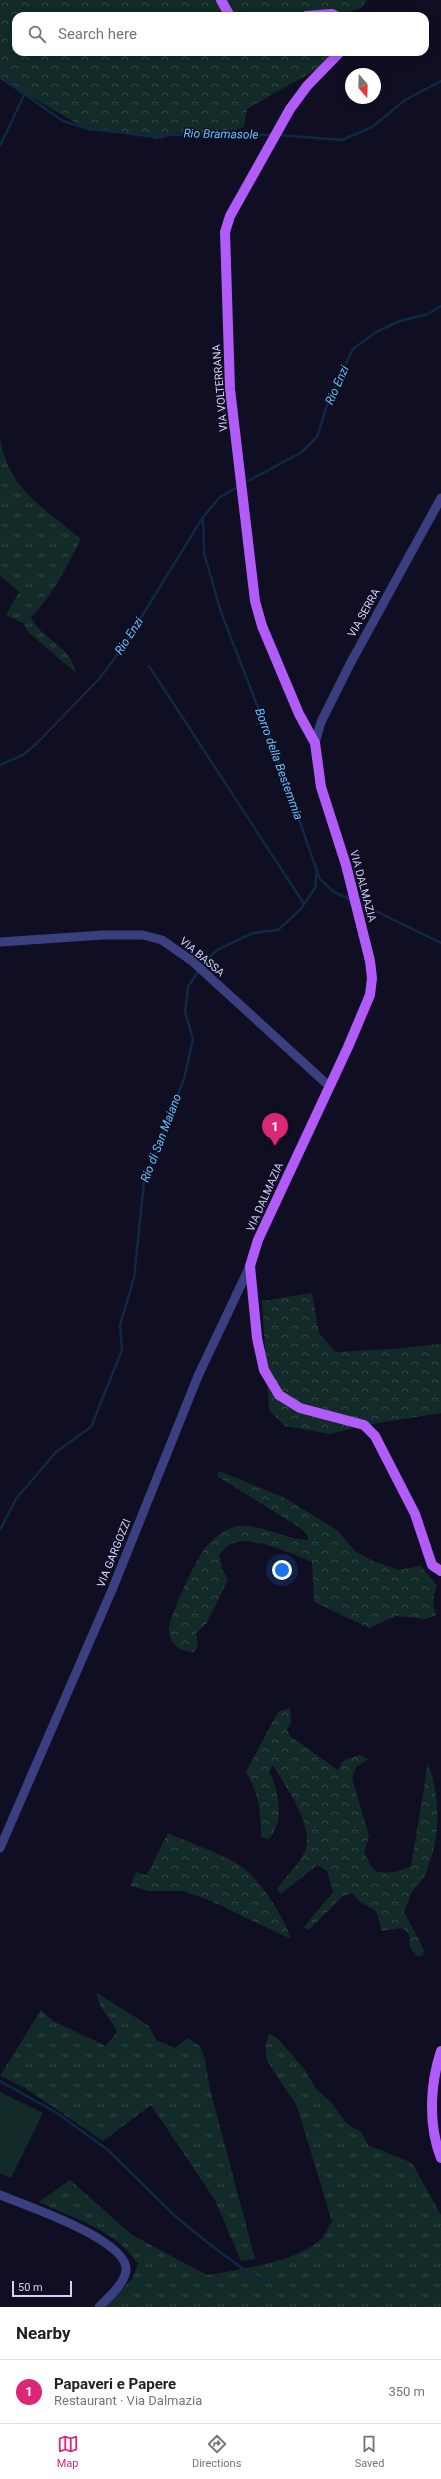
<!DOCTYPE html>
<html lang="en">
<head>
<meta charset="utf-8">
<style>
  :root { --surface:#fff; --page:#f6f6f6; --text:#202124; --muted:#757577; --line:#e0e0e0; --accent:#db2777 }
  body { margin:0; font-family:Roboto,sans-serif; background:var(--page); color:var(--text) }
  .compass { position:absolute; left:345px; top:68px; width:36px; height:36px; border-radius:50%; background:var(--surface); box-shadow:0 2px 10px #0003; rotate:161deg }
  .scale { position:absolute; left:12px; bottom:10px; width:60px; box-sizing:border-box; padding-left:4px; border:2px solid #d2d0fd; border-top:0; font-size:11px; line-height:14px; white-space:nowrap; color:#d2d0fd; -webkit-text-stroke:3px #100e22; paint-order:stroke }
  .you { position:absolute; left:282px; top:1570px; width:14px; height:14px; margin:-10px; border:3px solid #fff; border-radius:50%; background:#1a73e8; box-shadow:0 0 0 6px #1a73e833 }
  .badge { display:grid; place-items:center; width:26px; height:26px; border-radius:50%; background:var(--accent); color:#fff; font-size:13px; font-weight:700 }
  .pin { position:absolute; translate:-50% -33px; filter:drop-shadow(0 1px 2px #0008) }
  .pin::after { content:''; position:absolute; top:21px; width:14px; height:12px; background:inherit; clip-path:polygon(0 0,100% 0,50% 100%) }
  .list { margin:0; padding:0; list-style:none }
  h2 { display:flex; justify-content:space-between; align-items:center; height:52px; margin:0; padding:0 16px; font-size:17px }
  h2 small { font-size:13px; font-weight:400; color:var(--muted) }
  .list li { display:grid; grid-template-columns:26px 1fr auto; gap:12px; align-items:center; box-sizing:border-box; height:64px; padding:0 16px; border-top:1px solid var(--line) }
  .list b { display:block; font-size:15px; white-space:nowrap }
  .list p { margin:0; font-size:13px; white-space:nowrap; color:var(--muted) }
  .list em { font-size:13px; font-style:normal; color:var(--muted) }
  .icon { flex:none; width:22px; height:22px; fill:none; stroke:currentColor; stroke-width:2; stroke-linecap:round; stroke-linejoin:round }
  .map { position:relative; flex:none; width:441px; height:2307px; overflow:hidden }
  .search { position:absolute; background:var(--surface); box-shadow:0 2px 10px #0003; left:12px; right:12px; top:12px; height:44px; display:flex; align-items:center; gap:10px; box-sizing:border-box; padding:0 14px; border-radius:12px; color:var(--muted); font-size:15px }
  .sheet { height:116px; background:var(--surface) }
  nav { display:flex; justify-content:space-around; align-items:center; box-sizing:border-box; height:56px; border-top:1px solid var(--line); background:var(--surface); font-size:11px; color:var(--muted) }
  nav a { display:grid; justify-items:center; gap:2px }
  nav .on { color:var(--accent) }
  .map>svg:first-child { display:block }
  .grass { fill:url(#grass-tufts) }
  .forest { fill:url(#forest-crowns) }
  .pitch { fill:#122b28 }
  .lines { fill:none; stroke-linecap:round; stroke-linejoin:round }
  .stream { stroke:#0e2846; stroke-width:2.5 }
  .minor { stroke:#3b3e7f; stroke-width:9 }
  .major { stroke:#b15bf9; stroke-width:10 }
  .labels { text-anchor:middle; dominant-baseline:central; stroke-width:3; stroke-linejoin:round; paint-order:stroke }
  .street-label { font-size:11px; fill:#d2d0fd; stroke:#100e22 }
  .water-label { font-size:12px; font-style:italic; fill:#62c0fa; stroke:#100e22 }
</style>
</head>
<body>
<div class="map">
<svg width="441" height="2307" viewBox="0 0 441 2307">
  <defs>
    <pattern id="grass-tufts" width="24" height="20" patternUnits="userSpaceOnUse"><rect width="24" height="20" fill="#122b28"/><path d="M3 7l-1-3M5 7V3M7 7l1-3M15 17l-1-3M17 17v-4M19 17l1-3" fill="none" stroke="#344948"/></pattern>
    <pattern id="forest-crowns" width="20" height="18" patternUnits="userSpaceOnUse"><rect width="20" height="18" fill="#122b28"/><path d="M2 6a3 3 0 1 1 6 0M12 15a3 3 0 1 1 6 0" fill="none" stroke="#344948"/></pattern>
  </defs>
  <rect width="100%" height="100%" fill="#100e22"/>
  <path class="grass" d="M 0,438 C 8,489 44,508 81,539 C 67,566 53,595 31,617 C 40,639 71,645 76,673 L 28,632 L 23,623 L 6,615 L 19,592 L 0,576 Z
    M 97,1993 L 149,2026 L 156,2040 L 175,2048 L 187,2038 L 200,2046 L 205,2060 L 210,2089 L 255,2259 L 241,2261 L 215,2200 L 151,2105 L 103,2141 L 25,2088 L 0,2076 L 41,2010 L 53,2021 L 106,2046 L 117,2032 C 111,2017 98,2010 97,1993 Z
    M 269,2034 L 277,2038 L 305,2070 L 316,2089 L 331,2102 L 346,2123 L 361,2132 L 368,2145 L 412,2163 L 441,2215 L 441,2307 L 105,2307 L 132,2279 L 138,2264 C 116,2230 75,2219 39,2202 L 70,2180 L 132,2235 L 207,2275 C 239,2269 295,2263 320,2240 C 325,2236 328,2227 332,2222 L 297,2106 L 267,2061 L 265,2047 Z"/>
  <path class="forest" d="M 0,0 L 367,0 L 361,8 L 338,16 L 16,16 L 16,52 L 330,52 L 328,63 L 247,109 L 244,127 L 213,138 L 176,133 L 160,139 L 86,129 L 0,79 Z
    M 312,1293 L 319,1333 L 335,1352 L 392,1349 L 441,1344 L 441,1413 L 372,1424 L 330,1434 L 285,1426 L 269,1410 L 262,1301 Z
    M 219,1471 L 285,1498 L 338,1531 L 355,1551 L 373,1561 L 399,1570 L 421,1566 L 437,1586 C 432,1597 432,1604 436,1615 L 426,1619 L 396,1616 L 369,1628 L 314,1602 L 312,1562 C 293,1554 250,1534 231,1544 C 226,1547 222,1551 219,1555 L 222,1569 L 228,1579 L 207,1623 L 196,1633 L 198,1646 L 194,1652 C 181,1652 171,1646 169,1632 C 167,1620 198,1555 207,1546 C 214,1538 224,1530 234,1527 C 254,1521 287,1540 308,1540 L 308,1535 L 299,1527 L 217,1476 Z
    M 290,1708 L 291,1722 L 287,1730 L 291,1737 L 338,1770 L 344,1760 L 359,1755 L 368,1759 L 356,1767 L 352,1778 L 369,1836 L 364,1852 L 373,1870 C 388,1875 397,1872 411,1866 L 428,1763 C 441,1802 441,1837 425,1875 C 422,1881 416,1886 412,1892 C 409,1898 407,1905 404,1912 C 411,1926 419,1937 424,1952 L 422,1956 L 416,1956 L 410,1947 L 409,1934 L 402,1928 L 382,1931 L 376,1911 L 360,1902 L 352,1893 L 342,1897 L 309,1930 L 304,1927 L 333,1892 L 327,1871 L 317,1865 L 281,1894 L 277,1889 C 285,1878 299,1864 305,1851 C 315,1828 286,1786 273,1766 L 269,1771 C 279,1792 285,1820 269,1839 L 261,1837 C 261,1812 259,1794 246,1772 L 278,1712 Z
    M 168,1833 C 190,1843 215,1851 236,1863 C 258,1875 283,1915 291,1939 L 211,1901 L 183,1891 L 149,1891 L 130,1886 L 136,1872 L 147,1875 Z"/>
  <path class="pitch" d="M 0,2092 L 43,2113 L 11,2178 L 0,2173 Z"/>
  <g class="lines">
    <path class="stream" d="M 0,77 L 63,121 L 89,129 L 147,135 L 272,135
      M 279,135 L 342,140 L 372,127 L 405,100 L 441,81
      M 0,146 L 25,93
      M 248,481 L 302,452 L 317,437 L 329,399 L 353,349 L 376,332 L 400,321 L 428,314 L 441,306
      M 203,517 L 204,553 L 221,612 L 274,749 L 320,879 L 334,892 L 352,900
      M 149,666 L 304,904
      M 0,765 L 23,755 L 36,744 L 99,679 L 121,650 L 203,517 L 220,497 L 236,488
      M 359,903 L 441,943
      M 201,965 L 217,950 L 253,933 L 278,930 L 300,910 L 315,888 L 317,870
      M 0,1530 L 16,1499 L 56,1452 L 91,1427 L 122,1350 L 120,1325 L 134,1278 L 144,1182 L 184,1079 L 193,1039 L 185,1012 L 188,987 L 199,970
      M 0,2081 L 57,2113 L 108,2150 L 175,2216 L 208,2243 L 250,2274 L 270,2281"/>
    <path class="minor" d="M 315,743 L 321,722 L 350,664 L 441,498
      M 0,942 L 103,935 L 143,935 L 162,940 L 192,961 L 329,1086
      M 0,1848 L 112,1590 L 198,1376 L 250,1266
      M 0,2195 C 24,2205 130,2240 126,2271 C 124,2284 108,2298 99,2307"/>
    <path class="major" d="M 221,0 L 230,16
      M 306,16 L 332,14 L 336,16
      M 340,52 L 307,86 L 290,109 L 230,216 L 225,232 L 230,389 L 255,601 L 262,626 L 299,714 L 315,743 L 321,787 L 346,865 L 370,961 L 372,978 L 370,995 L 348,1047 L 258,1240 L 250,1266 L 257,1338 L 264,1370 L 279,1395 L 300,1408 L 364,1425 L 375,1436 L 415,1514 L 432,1565 L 441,1571
      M 441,2051 C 430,2084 428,2125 441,2158"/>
  </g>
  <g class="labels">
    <g class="street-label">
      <text transform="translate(220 388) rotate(-95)">VIA VOLTERRANA</text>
      <text transform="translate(364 613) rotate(-61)">VIA SERRA</text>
      <text transform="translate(363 886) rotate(75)">VIA DALMAZIA</text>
      <text transform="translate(202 957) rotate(40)">VIA BASSA</text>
      <text transform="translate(265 1197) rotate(-66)">VIA DALMAZIA</text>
      <text transform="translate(114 1553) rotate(-68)">VIA GARGOZZI</text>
    </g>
    <g class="water-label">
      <text transform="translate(221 134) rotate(1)">Rio Bramasole</text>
      <text transform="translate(337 385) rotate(-66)">Rio Enzi</text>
      <text transform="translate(129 636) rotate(-57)">Rio Enzi</text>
      <text transform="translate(279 764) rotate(70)">Borro della Bestemmia</text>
      <text transform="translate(161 1138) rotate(-69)">Rio di San Maiano</text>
    </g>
  </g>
</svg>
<svg class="compass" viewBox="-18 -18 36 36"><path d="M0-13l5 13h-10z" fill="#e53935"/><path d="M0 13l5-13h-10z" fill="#757577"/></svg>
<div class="scale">50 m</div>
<div class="you"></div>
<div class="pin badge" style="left:275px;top:1146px">1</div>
<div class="search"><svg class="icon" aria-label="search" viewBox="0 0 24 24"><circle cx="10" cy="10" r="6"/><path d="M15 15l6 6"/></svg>Search here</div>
</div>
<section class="sheet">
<h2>Nearby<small></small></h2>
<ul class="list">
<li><span class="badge">1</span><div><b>Papaveri e Papere</b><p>Restaurant · Via Dalmazia</p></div><em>350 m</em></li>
</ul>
</section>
<nav>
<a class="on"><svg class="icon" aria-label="map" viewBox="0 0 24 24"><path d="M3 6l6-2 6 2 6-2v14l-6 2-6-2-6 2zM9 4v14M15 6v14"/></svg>Map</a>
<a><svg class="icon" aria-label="directions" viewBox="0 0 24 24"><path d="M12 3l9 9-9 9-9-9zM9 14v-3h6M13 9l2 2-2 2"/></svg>Directions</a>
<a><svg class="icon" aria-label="saved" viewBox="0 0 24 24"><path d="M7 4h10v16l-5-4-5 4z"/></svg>Saved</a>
</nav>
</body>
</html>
